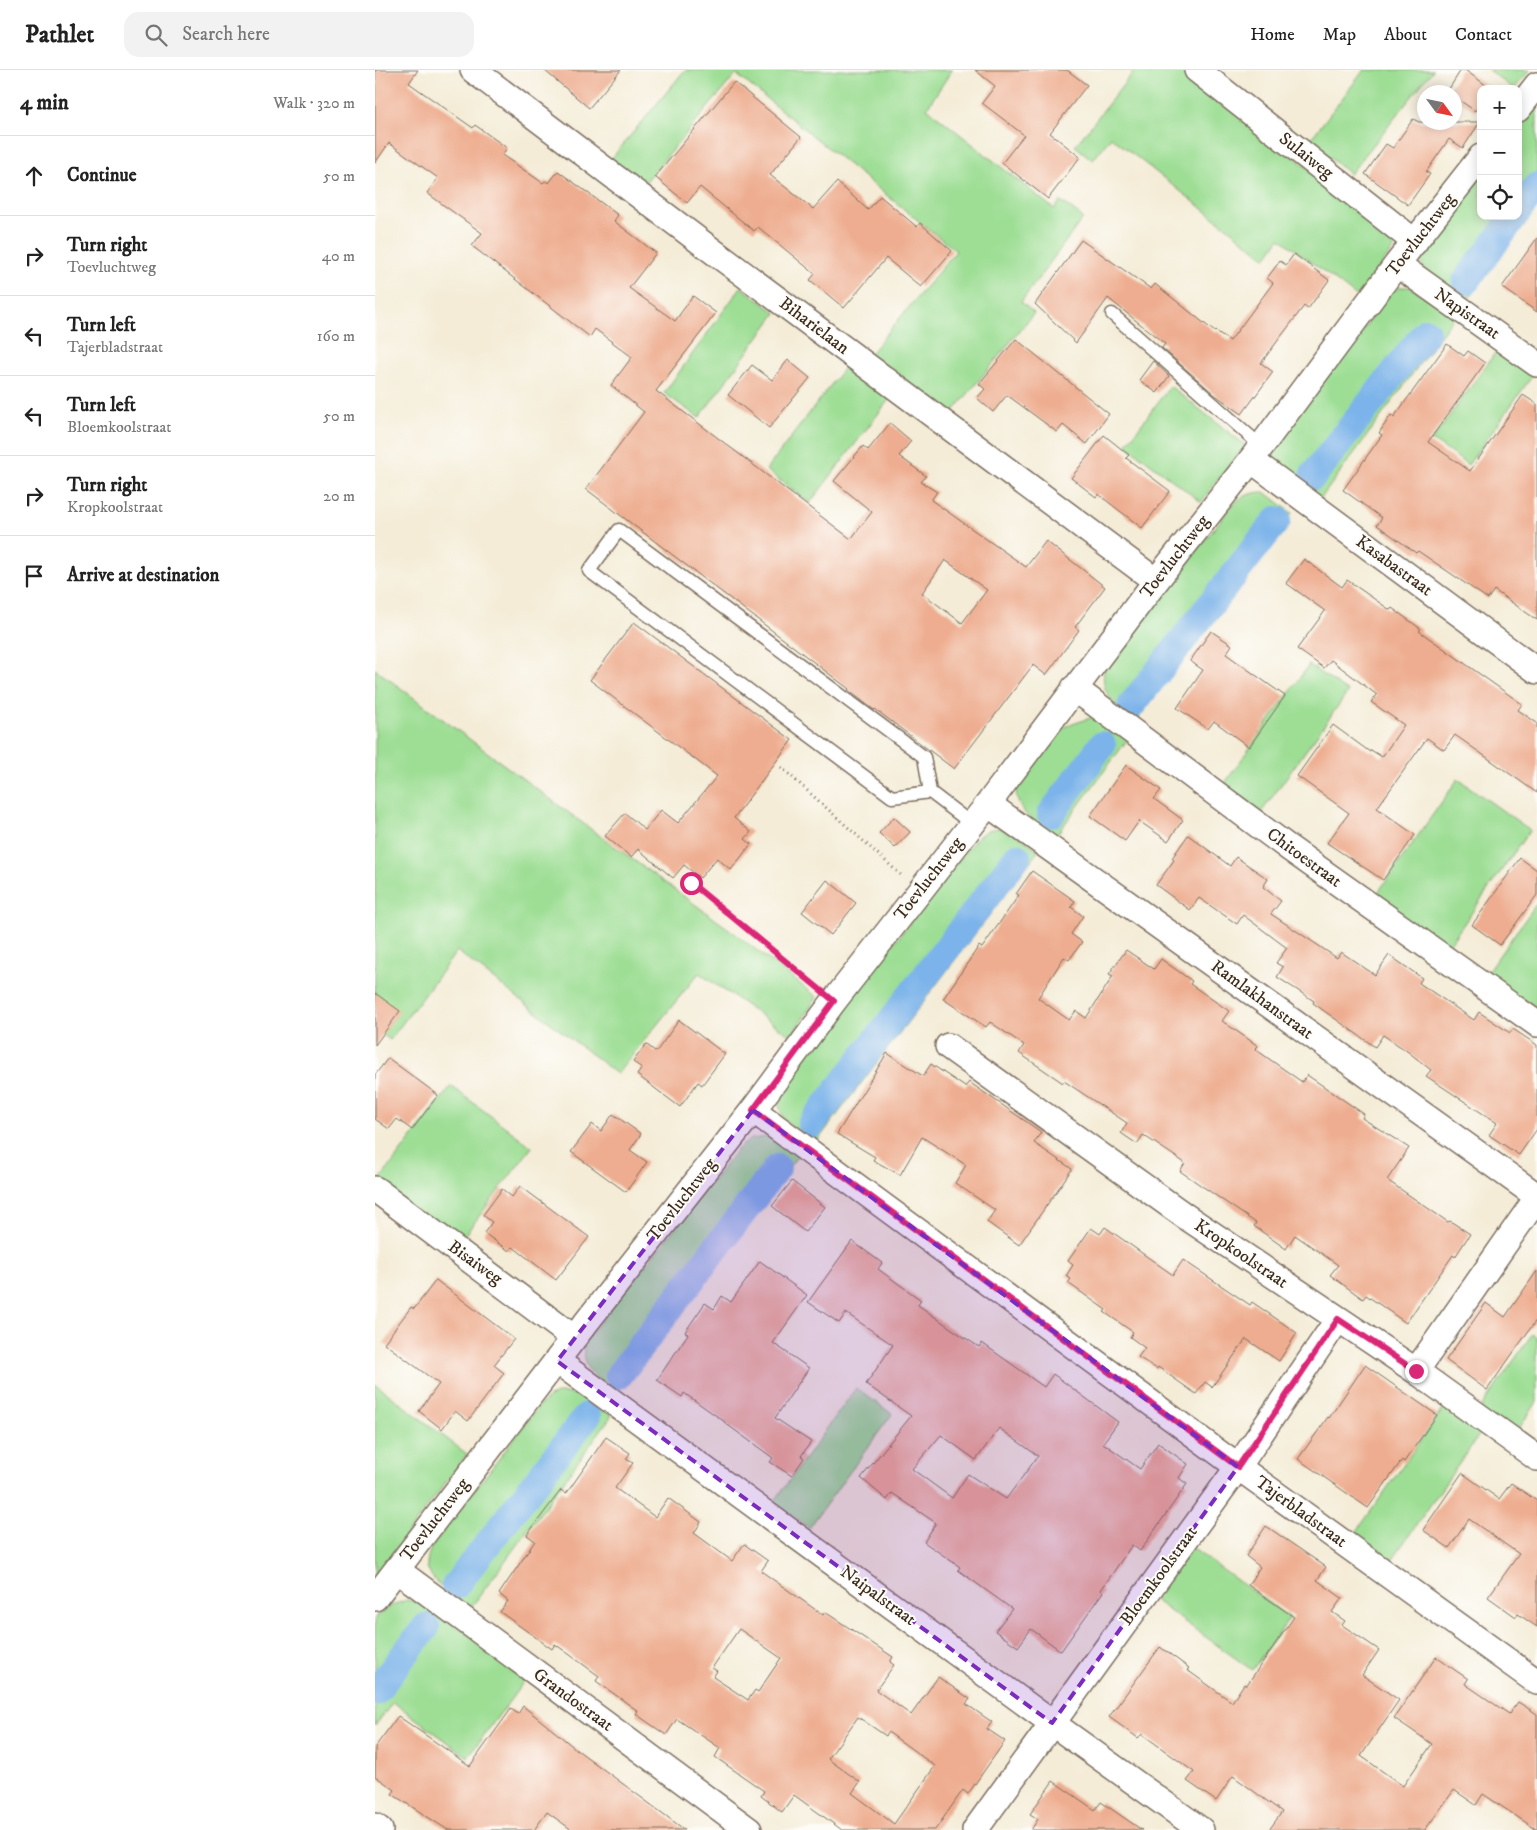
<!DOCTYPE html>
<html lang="en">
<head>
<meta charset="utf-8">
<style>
  :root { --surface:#fff; --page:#f2f2f2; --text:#222; --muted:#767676; --line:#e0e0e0 }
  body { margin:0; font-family:"IM FELL DW Pica",serif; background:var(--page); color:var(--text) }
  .controls { position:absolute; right:15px; top:15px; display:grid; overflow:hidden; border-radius:10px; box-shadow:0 2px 12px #0003 }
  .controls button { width:45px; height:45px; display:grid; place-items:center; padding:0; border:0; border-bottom:1px solid var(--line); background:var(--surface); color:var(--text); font:25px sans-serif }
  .compass { position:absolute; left:1042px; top:15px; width:45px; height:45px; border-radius:50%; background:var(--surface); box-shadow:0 2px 12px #0003; rotate:123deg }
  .stop { position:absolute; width:15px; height:15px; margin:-11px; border:4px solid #db2777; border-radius:50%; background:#fff }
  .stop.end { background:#db2777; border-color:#fff; box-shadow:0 1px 5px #0008 }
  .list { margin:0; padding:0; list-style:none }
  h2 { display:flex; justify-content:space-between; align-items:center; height:65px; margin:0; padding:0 20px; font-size:21px }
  h2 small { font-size:16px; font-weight:400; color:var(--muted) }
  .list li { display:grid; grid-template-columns:32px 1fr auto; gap:15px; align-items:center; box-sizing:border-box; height:80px; padding:0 20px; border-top:1px solid var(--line) }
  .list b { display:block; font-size:19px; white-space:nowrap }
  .list p { margin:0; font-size:16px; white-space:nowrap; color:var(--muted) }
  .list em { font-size:16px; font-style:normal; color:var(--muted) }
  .icon { flex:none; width:28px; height:28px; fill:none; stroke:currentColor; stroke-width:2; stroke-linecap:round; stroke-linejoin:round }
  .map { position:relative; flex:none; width:1162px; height:1760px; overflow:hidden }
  header { display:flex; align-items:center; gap:30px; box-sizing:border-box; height:70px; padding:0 25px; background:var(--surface); border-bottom:1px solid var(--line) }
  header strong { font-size:24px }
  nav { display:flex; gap:28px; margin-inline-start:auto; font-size:18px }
  .search { width:350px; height:45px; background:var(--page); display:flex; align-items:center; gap:12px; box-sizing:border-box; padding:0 18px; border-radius:15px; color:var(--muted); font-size:19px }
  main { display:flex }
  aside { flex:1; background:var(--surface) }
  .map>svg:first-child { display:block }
  .green { fill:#9dde94; stroke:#6c8459 }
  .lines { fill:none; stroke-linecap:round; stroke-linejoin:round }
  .canal { stroke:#7bb3ea; stroke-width:28 }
  .building { fill:#eead90; fill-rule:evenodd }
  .lane-casing { stroke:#7c6e5f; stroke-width:15 }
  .street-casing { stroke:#7c6e5f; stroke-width:28 }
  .path { stroke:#7c6e5f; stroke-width:3; stroke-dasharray:1 4; stroke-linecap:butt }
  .lane { stroke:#fff; stroke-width:12 }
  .street { stroke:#fff; stroke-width:25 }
  .route { stroke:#db2777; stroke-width:6 }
  .marked { fill:#7b2cbf; fill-opacity:0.2; stroke:#7b2cbf; stroke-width:4; stroke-dasharray:10 6; stroke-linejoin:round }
  .labels { text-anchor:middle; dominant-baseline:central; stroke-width:4; stroke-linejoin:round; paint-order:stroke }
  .street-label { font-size:18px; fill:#3b2a1e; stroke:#fdfcf7 }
</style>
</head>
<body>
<header>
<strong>Pathlet</strong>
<div class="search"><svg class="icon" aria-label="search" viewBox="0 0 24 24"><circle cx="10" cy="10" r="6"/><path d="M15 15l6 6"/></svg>Search here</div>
<nav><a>Home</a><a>Map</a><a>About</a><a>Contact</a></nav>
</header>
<main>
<aside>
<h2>4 min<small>Walk · 320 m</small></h2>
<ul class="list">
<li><svg class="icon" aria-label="ahead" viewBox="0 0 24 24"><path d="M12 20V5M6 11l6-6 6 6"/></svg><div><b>Continue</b></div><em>50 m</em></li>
<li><svg class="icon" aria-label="right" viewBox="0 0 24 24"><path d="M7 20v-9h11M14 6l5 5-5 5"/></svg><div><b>Turn right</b><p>Toevluchtweg</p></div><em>40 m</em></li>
<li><svg class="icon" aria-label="left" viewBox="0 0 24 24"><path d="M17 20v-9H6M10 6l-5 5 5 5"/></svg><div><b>Turn left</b><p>Tajerbladstraat</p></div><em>160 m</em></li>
<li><svg class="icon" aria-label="left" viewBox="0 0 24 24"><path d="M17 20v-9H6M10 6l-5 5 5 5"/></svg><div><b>Turn left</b><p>Bloemkoolstraat</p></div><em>50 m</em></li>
<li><svg class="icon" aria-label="right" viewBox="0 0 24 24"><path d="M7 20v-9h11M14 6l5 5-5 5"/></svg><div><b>Turn right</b><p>Kropkoolstraat</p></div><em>20 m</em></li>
<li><svg class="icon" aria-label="arrive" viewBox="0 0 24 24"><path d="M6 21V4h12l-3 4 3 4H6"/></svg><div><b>Arrive at destination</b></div></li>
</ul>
</aside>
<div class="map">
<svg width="1162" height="1760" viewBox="0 0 1162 1760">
  <rect width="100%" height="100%" fill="#fdfcf7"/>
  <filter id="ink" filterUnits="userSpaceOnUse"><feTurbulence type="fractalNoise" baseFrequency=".02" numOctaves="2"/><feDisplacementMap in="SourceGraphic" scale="10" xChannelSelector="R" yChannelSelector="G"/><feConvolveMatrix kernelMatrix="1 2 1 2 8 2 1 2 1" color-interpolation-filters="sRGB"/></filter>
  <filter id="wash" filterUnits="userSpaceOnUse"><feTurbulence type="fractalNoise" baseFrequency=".0096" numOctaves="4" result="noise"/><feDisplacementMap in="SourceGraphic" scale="20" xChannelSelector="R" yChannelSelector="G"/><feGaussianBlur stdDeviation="1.12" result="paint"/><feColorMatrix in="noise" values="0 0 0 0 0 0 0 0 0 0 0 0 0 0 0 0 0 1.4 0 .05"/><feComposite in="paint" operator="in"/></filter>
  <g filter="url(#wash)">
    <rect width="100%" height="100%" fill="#f4ecd7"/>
    <path class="green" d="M 310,0 L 577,0 L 552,38 L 679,139 L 686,131 L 708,148 L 646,232 L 659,243 L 574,347 L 493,286 L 581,181 L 361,4 L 268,115 L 236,89 Z
      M 760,0 L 809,0 L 1015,163 L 1019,178 L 982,227 L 905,168 L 891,188 L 736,67 L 718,90 L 700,76 Z
      M 989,0 L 1058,0 L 975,104 L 934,71 Z
      M 1113,0 L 1155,0 L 1139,19 Z
      M 1162,34 L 1162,138 L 1091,232 C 1077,221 1040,202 1045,182 L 1106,105 L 1106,146 L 1143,146 L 1143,58 Z
      M 366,217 L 401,243 L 324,348 L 289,323 Z
      M 1026,217 L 1035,217 L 1080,246 L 944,431 L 897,391 L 901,377 L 907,366 L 1017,221 Z
      M 1123,279 L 1158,305 L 1093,395 L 1057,370 Z
      M 472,294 L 516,327 L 435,433 L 391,400 Z
      M 795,316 L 870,375 L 826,432 L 751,375 Z
      M 885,422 L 894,425 L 917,443 L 761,652 C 742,637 723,624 730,597 L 857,436 C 865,427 872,424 885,422 Z
      M 934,595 L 973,622 L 885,744 L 847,717 Z
      M 0,599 L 217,760 L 354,859 L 442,927 L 416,966 L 324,903 L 242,1004 L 82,881 L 15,970 L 0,959 Z
      M 718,647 L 753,669 L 680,767 C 661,753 640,743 641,717 L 682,662 L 692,656 Z
      M 1083,709 L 1155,760 L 1071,879 L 999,828 Z
      M 625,758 L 636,761 L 664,780 L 440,1074 C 417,1056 395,1047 408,1015 L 599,771 C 607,762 613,759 625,758 Z
      M 1162,833 L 1162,943 L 1110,905 Z
      M 76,1016 L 157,1077 L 79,1179 L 0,1116 Z
      M 392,1067 L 406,1071 L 424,1084 L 241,1325 C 222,1309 203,1299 210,1271 L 363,1079 L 376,1069 Z
      M 1157,1264 L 1162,1267 L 1162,1332 L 1139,1366 L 1104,1341 Z
      M 0,1314 L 92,1384 L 0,1507 Z
      M 481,1318 L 517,1344 L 434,1458 L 399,1432 Z
      M 185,1323 C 208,1323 219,1333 237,1345 L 95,1539 C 83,1530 53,1511 52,1495 C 52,1488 54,1483 57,1476 L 165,1335 L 174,1327 Z
      M 1070,1336 L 1107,1361 L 1014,1494 L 977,1468 Z
      M 817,1478 L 915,1548 L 877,1600 L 779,1530 Z
      M 32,1530 L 50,1534 L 153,1606 L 93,1687 L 18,1632 L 0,1656 L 0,1547 L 17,1535 Z"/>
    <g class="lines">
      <path class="canal" d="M 1143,141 L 1162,116
        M 1091,211 L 1140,146
        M 938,406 L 1051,262
        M 756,636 L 902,450
        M 676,744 L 727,675
        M 436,1055 L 642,787
        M 244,1305 L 402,1098
        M 80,1516 L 212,1346
        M 0,1622 L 51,1557"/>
    </g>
    <g id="blocks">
      <path class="building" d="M 0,0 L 43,0 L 34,13 L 98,58 L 100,55 L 132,78 L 127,85 L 168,113 L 170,111 L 174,113 L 183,101 L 243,145 L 239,151 L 281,183 L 254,218 L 300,251 L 318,226 L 341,243 L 281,321 L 476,469 L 497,442 L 459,411 L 488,376 L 493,380 L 515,353 L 536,371 L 524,386 L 551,406 L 546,412 L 562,422 L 556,430 L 651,497 L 671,471 L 730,517 L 700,557 L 704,560 L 671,605 L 658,595 L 579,699 L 500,639 L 499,640 L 473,620 L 474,619 L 211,419 L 269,342 L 236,315 L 257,287 L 220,259 L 215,267 L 97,176 L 107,163 L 52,123 L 63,108 L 14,73 L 0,93 ZM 570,490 L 612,520 L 587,553 L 547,523 Z
        M 169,0 L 246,0 L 214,38 Z
        M 600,0 L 692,0 L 712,15 L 675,63 L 705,87 L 673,129 L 627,93 L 649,65 L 607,33 L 620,16 Z
        M 1086,0 L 1090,0 L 1115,18 L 1106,19 L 1106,32 L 1100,41 L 1080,27 L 1080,22 L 1072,22 Z
        M 359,12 L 426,67 L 395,105 L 438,139 L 462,112 L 493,140 L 505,126 L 542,157 L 545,153 L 577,181 L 546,217 L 511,188 L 469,238 L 435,210 L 440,204 L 383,157 L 379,161 L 325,117 L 312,133 L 280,107 Z
        M 1038,49 L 1044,52 L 1105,52 L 1088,78 L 1074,69 L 1051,102 L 1055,104 L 1033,135 L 990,104 L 1011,74 L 1018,78 Z
        M 1162,168 L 1162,242 L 1127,217 Z
        M 706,170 L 776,219 L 780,214 L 840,262 L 841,261 L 855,271 L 898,213 L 892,208 L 905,191 L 911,195 L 919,184 L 954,210 L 933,239 L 929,236 L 886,293 L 898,302 L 867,344 L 839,324 L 787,278 L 790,274 L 733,228 L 701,273 L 660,234 Z
        M 641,269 L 734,344 L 712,374 L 688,355 L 682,362 L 632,325 L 618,342 L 602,328 L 610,319 L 604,314 Z
        M 1072,274 L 1089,286 L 1093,281 L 1110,293 L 1053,372 L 1095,401 L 1148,325 L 1162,334 L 1162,550 L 1119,520 L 1113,529 L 1043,481 L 1041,483 L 1002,455 L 1007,448 L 968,420 L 1007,365 L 1004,363 L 1016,345 L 1019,347 Z
        M 413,290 L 435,308 L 394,358 L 353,325 L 377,295 L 397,310 Z
        M 778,291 L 794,306 L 782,323 L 764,310 Z
        M 729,365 L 754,385 L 751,388 L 795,421 L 767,458 L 723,424 L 721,427 L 696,408 Z
        M 929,489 L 967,517 L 972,510 L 1015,540 L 1017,538 L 1046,559 L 1044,561 L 1147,634 L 1143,640 L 1162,653 L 1162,723 L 1080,665 L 1069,680 L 1052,668 L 1002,738 L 1040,765 L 1008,810 L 952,773 L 974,743 L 922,706 L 958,655 L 995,682 L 996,680 L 1007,687 L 1029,655 L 996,632 L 1002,625 L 956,590 L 949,598 L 922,579 L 950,541 L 911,513 Z
        M 259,552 L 417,670 L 359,748 L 376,762 L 370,769 L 376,774 L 356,800 L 342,788 L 325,808 L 309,795 L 298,808 L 263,779 L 256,787 L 230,766 L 250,743 L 270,760 L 286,740 L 303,753 L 342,706 L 215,610 Z
        M 836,561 L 857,575 L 851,584 L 910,626 L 874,677 L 839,651 L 833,659 L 802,638 L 828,600 L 815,591 Z
        M 751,695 L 786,720 L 779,729 L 808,750 L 793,771 L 764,751 L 750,771 L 715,746 Z
        M 519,747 L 535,762 L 520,778 L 504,763 Z
        M 813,765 L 855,796 L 861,787 L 893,809 L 888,817 L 906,831 L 896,844 L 962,888 L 966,882 L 1000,905 L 1014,885 L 1047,908 L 1044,913 L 1099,950 L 1104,942 L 1135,963 L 1138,959 L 1162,975 L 1162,1059 L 1144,1085 L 1114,1065 L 1122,1053 L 1051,1006 L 1056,1000 L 1032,981 L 1008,965 L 1000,977 L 938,933 L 939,931 L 902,907 L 908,897 L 901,893 L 912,878 L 868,845 L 862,854 L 824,828 L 815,840 L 781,815 L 799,790 L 797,788 Z
        M 1145,788 L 1162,800 L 1162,825 L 1125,875 L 1097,855 Z
        M 657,801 L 700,831 L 696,837 L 708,846 L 696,864 L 707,872 L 694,890 L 689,887 L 663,928 L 694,950 L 701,941 L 711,948 L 738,906 L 734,904 L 751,880 L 779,899 L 786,889 L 817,911 L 815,914 L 854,941 L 847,951 L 883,976 L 880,979 L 927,1012 L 932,1005 L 989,1044 L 987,1048 L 1034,1078 L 1012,1110 L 1073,1152 L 1075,1151 L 1095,1164 L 1080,1187 L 1078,1185 L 1031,1253 L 991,1225 L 988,1229 L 955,1205 L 963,1195 L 920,1165 L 911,1179 L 879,1156 L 881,1153 L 805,1101 L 810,1093 L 768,1065 L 762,1074 L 746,1063 L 752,1053 L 689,1011 L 688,1013 L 644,983 L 649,975 L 615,952 L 611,957 L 568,929 L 604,876 L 607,878 L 644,825 L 641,824 Z
        M 452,810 L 481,833 L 456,865 L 427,842 Z
        M 0,923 L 25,941 L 0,975 Z
        M 304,950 L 350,984 L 327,1015 L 323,1012 L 305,1037 L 262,1005 L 267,998 L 258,992 L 271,974 L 281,982 Z
        M 512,983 L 548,1006 L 556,994 L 590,1017 L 594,1012 L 666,1062 L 659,1073 L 697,1099 L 644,1175 L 612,1152 L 620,1140 L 580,1113 L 591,1095 L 547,1067 L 525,1105 L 498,1090 L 500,1087 L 462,1064 Z
        M 13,988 L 63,1025 L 37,1060 L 22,1049 L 14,1059 L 0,1049 L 0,1005 Z
        M 238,1044 L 266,1064 L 255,1080 L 272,1092 L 251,1122 L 196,1082 L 217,1054 L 226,1061 Z
        M 417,1111 L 450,1137 L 430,1162 L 397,1136 Z
        M 145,1116 L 214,1167 L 181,1210 L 138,1177 L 134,1181 L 109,1163 L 117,1152 L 108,1145 L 127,1119 L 137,1127 Z
        M 730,1157 L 798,1205 L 808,1190 L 875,1235 L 877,1232 L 922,1263 L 904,1291 L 871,1269 L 837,1317 L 830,1312 L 821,1324 L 783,1297 L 782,1299 L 763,1287 L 770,1278 L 755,1267 L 758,1262 L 729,1242 L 731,1240 L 693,1213 L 696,1209 L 691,1206 L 698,1195 L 693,1191 L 716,1158 L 725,1164 Z
        M 477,1171 L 507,1193 L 503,1199 L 546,1230 L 543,1235 L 577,1259 L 604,1277 L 607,1273 L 669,1317 L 678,1304 L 743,1352 L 728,1373 L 765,1399 L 783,1373 L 813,1394 L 804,1408 L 812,1414 L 765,1481 L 757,1475 L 726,1520 L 728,1522 L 686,1581 L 656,1559 L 643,1577 L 620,1561 L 637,1539 L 583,1500 L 585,1497 L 549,1472 L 561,1453 L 517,1423 L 512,1430 L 486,1408 L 536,1346 L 491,1314 L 518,1275 L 471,1243 L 464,1253 L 433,1232 ZM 624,1358 L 663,1386 L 631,1429 L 593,1404 L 577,1428 L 537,1399 L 566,1365 L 601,1390 Z
        M 385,1191 L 432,1225 L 398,1273 L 434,1298 L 400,1348 L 436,1372 L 426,1386 L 429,1388 L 417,1406 L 395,1392 L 398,1388 L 350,1353 L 350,1352 L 309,1323 L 307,1327 L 282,1310 L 313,1264 L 310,1262 L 330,1233 L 339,1239 L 347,1226 L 356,1232 Z
        M 1162,1201 L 1162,1249 L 1112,1320 L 1071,1290 L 1111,1233 L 1130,1247 Z
        M 61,1210 L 139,1269 L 119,1295 L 129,1303 L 93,1351 L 80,1341 L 67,1359 L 44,1341 L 64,1314 L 9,1273 L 36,1237 L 39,1239 Z
        M 990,1295 L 1062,1345 L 1029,1392 L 1027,1390 L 993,1438 L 923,1389 L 953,1347 L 954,1348 Z
        M 231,1367 L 255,1383 L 251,1389 L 258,1393 L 240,1418 L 280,1447 L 293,1428 L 326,1452 L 319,1463 L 357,1491 L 369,1474 L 393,1491 L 386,1501 L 448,1545 L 450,1542 L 518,1587 L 515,1592 L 519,1595 L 501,1620 L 536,1645 L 563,1607 L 595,1629 L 591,1634 L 617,1652 L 612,1659 L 630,1671 L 593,1724 L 588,1720 L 560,1760 L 467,1760 L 419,1725 L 407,1742 L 386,1726 L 389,1721 L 340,1687 L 345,1678 L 302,1649 L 291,1665 L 261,1644 L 263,1641 L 221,1611 L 224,1606 L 180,1574 L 177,1579 L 125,1542 L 133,1531 L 124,1524 L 160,1471 L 152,1465 L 186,1420 L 191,1424 ZM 364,1559 L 406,1588 L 383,1622 L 380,1620 L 373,1630 L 338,1607 L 342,1601 L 337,1598 ZM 483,1647 L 511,1666 L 513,1662 L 560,1696 L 519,1754 L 477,1723 L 485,1712 L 453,1689 Z
        M 1087,1403 L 1124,1429 L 1136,1413 L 1162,1431 L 1162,1557 L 1143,1544 L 1141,1547 L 1113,1527 L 1144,1484 L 1094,1449 L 1074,1478 L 1048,1460 Z
        M 891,1456 L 951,1497 L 942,1510 L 967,1528 L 957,1542 L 970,1551 L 967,1555 L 1004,1580 L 987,1605 L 1024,1630 L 986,1686 L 1028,1716 L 1057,1674 L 1019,1648 L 1061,1587 L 1093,1609 L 1090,1614 L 1134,1644 L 1143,1632 L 1162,1644 L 1162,1760 L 1108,1724 L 1101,1735 L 1079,1720 L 1050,1760 L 894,1760 L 907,1742 L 858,1706 L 841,1731 L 812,1711 L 819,1702 L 767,1664 L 763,1668 L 734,1647 L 785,1577 L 814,1598 L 812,1600 L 857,1632 L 869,1614 L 871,1616 L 919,1547 L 873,1515 L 885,1497 L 871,1486 Z
        M 148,1636 L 201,1679 L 310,1760 L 197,1760 L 172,1742 L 159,1760 L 73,1760 L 17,1724 L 20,1720 L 0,1706 L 0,1677 L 23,1646 L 95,1696 L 136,1639 L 143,1644 Z
        M 678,1711 L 720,1740 L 726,1732 L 767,1760 L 656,1760 L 663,1749 L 655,1744 Z"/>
    </g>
  </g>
  <g filter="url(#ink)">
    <use href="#blocks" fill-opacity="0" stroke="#7c6e5f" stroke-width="1"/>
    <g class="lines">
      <defs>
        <path id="lane" d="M 737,244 L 886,376
          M 555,722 L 549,687 L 244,460 L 214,501 L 517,727 L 555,722 L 597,754"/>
        <path id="street" d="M 98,0 L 331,176 L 781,511
          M 822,0 L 1040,172
          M 1143,39 L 1162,15
          M 1022,194 L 1162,294
          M 876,390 L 1162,601
          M 699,618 L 914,778 L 1162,954
          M 613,734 L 1162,1126
          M 573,976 L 810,1146 L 1041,1301 L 1162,1388
          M 378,1040 L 863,1397 L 1162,1612
          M 0,1119 L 199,1268
          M 182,1291 L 677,1653 L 826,1760
          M 1041,1301 L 1162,1128
          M 22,1500 L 374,1760
          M 0,1528 L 199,1268 L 378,1040 L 459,931 L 613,734 L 781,511 L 876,390 L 1022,194 L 1106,87
          M 0,1756 L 5,1760
          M 600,1760 L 863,1397 L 963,1249"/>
      </defs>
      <use href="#lane" class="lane-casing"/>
      <use href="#street" class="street-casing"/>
      <path class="path" d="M 406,697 L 526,805
        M 316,813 L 440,915"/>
      <use href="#lane" class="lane"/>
      <use href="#street" class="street"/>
    </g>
  </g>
  <g class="lines" filter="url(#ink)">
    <path class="route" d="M 316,813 L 459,931 L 378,1040 L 863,1397 L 963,1249 L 1041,1301"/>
  </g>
  <path class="marked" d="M 378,1040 L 863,1397 L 677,1653 L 182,1291 Z"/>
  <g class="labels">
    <g class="street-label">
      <text transform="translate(931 86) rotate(38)">Sulaiweg</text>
      <text transform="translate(1046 165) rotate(-52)">Toevluchtweg</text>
      <text transform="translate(1092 244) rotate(35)">Napistraat</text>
      <text transform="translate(439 256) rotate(37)">Biharielaan</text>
      <text transform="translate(800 487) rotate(-52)">Toevluchtweg</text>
      <text transform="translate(1019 496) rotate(36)">Kasabastraat</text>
      <text transform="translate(929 788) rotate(36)">Chitoestraat</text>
      <text transform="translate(554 809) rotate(-52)">Toevluchtweg</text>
      <text transform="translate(887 930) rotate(36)">Ramlakhanstraat</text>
      <text transform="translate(307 1130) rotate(-52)">Toevluchtweg</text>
      <text transform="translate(866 1184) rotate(34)">Kropkoolstraat</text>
      <text transform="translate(100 1193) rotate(36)">Bisaiweg</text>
      <text transform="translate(926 1442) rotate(36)">Tajerbladstraat</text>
      <text transform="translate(60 1450) rotate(-52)">Toevluchtweg</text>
      <text transform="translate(784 1506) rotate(-54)">Bloemkoolstraat</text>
      <text transform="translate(503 1526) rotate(36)">Naipalstraat</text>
      <text transform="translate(198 1630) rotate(36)">Grandostraat</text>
    </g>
  </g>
</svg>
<div class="controls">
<button>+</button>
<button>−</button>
<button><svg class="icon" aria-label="locate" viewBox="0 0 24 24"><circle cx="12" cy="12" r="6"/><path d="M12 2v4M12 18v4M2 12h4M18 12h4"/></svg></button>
</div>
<svg class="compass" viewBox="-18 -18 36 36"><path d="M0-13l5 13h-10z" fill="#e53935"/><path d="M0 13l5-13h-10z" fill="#767676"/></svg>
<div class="stop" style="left:316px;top:813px"></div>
<div class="stop end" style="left:1041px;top:1301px"></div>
</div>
</main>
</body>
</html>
